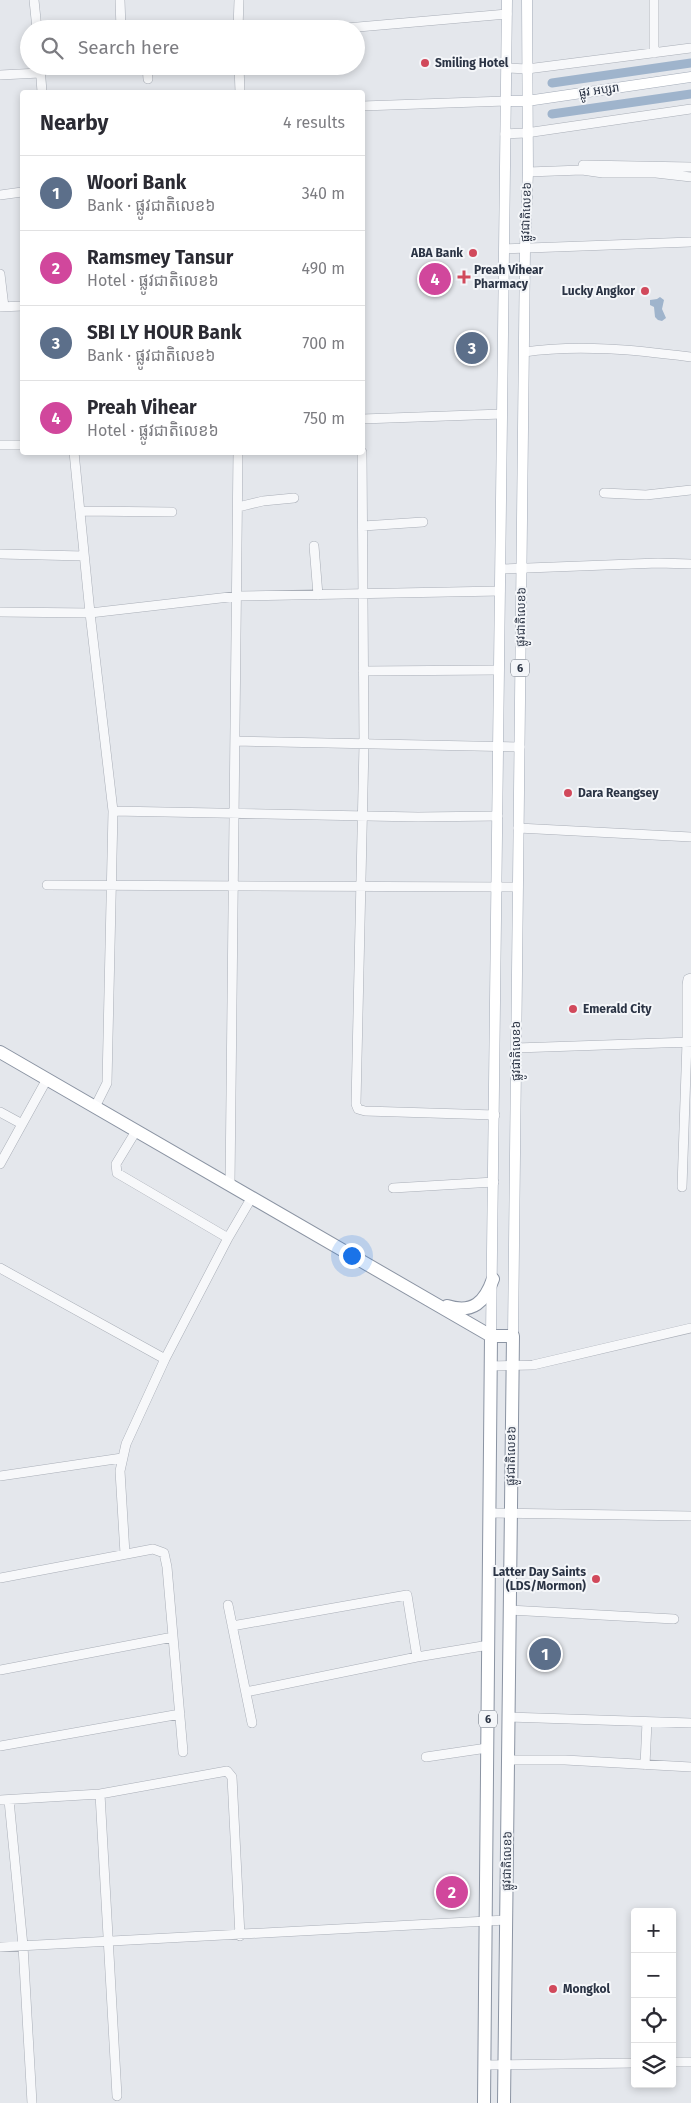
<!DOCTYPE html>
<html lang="en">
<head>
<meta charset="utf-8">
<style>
  :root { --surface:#fff; --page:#f7f7f7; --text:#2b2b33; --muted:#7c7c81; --line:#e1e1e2; --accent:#ea580c }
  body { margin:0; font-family:"Fira Sans","Noto Sans Khmer",sans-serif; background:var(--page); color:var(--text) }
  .controls { position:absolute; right:15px; bottom:15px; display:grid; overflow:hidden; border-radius:5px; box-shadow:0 2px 8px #0003 }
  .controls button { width:45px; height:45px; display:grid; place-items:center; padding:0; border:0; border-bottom:1px solid var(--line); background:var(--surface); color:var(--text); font:25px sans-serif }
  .you { position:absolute; left:351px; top:1255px; width:18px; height:18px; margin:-12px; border:4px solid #fff; border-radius:50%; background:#1a73e8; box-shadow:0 0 0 8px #1a73e833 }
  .badge { display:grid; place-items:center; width:32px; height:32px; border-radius:50%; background:var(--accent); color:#fff; font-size:16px; font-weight:700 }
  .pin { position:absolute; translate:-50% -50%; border:2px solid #fff; box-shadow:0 1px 5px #0006 }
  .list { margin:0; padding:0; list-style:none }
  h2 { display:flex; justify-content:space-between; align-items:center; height:65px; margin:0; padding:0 20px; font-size:21px }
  h2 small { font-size:16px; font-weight:400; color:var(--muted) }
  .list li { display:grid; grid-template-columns:32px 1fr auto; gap:15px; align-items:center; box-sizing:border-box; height:75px; padding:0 20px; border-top:1px solid var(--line) }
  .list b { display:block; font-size:19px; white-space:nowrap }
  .list p { margin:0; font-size:16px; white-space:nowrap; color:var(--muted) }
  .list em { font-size:16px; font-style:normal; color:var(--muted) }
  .icon { flex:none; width:28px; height:28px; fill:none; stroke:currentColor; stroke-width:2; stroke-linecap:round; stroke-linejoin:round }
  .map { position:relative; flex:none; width:691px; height:2103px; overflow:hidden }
  .search { position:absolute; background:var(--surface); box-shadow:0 2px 8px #0003; left:20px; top:20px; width:345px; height:55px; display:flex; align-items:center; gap:12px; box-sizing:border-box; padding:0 18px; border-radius:28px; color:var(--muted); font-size:19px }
  .panel { position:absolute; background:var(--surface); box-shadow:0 2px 8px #0003; left:20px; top:90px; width:345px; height:365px; border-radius:5px }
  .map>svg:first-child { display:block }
  .water { fill:#9fb4cc }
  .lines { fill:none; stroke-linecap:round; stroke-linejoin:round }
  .canal { stroke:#9fb4cc; stroke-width:9 }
  .minor-casing { stroke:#a9aeb7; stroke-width:10 }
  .major-casing { stroke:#a3abb8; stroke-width:11 }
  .highway-casing { stroke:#8b94a3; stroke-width:14 }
  .minor { stroke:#f7f8fa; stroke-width:9 }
  .major { stroke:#fff; stroke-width:10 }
  .highway { stroke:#fff; stroke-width:12 }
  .poi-dot { fill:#d1495b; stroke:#f4f6f9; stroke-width:2 }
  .labels { text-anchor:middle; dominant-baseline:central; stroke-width:4; stroke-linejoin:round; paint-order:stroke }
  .shield { fill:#f4f6f9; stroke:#676e7b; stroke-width:1 }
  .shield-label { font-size:11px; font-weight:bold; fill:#2b3445 }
  .poi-label { font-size:12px; font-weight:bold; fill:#2b3445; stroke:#f4f6f9; text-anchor:start }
  .street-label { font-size:12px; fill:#2b3445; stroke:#f4f6f9 }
</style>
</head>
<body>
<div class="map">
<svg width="691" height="2103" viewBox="0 0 691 2103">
  <rect width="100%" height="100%" fill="#e4e7ec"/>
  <path class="water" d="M 660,297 L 664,300 L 662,309 L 666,318 L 662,321 L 658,320 L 655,317 L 654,307 L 650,305 L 650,300 L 657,299 Z"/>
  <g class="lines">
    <path class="canal" d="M 552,83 L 691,63
      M 552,114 L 691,94"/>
    <defs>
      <path id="minor" d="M 34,0 L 37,29
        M 120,0 L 121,29
        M 238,29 L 239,0
        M 335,29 L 507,14
        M 654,53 L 654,0
        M 40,66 L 42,92
        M 147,66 L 148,79
        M 239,66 L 240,92
        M 506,68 L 527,69 L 691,48
        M 0,75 L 40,73
        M 362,106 L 506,101
        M 505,134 L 526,133 L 691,109
        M 583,165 L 691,167
        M 528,172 L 582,170 L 603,173 L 656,173 L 691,177
        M 0,195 L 22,192
        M 504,249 L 691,242
        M 0,274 L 4,307
        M 0,307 L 22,306
        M 524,352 C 579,344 636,350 691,357
        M 362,419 L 502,414
        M 0,445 L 22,445
        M 74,452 L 90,613 L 113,811 L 107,1083 L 95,1107
        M 362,452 L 364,744 L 356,1104 L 358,1109 L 365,1111 L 495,1115
        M 604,493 L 646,495 L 691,490
        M 238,507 L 263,501 L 294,498
        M 81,511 L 172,512
        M 363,526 L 423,522
        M 314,546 L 318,595
        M 0,554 L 84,556
        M 501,569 L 658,563 L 691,564
        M 0,612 L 90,613 L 238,596 L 500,591
        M 363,671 L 499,670
        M 236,741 L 520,747
        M 113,811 L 418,817 L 498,816
        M 518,828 L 691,837
        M 47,885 L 518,887
        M 516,1048 L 691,1042
        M 0,1112 L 22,1124
        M 136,1131 L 116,1164 L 117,1173 L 228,1238
        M 0,1164 L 47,1079
        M 230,1185 L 238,452
        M 682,1187 L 687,1042 L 687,985 L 688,979 L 691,978
        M 393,1188 L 494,1182
        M 0,1268 L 165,1359
        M 491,1366 L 533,1365 L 691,1328
        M 0,1476 L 122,1458
        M 490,1513 L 691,1516
        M 125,1554 L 120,1471 L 126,1444 L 165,1359 L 228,1238 L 252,1197
        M 0,1578 L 153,1549 L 164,1553 L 167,1567 L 183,1752
        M 228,1605 L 252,1723
        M 509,1610 L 674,1619
        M 232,1626 L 407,1595 L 417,1657
        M 0,1670 L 173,1637
        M 246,1692 L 417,1657 L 489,1645
        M 508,1717 L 691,1723
        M 0,1746 L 180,1714
        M 426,1757 L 487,1748
        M 508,1760 L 565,1760 L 691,1767
        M 645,1765 L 647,1722
        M 100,1794 L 117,2096
        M 0,1800 L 100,1794 L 227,1771 L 232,1777 L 240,1936
        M 9,1800 L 23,1946 L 32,2103
        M 0,1947 L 506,1920
        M 672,2062 L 691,2062
        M 484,2065 L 635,2063"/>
      <path id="major" d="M 506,101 L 527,101 L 691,77
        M 491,1336 L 507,0
        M 513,1336 L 525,248 L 528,172 L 527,0"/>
      <path id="highway" d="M 0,1052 L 491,1336 L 513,1336 L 504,2103
        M 447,1306 C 473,1314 485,1302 493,1279
        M 484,2103 L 491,1336"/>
    </defs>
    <use href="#minor" class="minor-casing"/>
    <use href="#major" class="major-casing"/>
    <use href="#highway" class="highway-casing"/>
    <use href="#minor" class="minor"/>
    <use href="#major" class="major"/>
    <use href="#highway" class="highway"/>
  </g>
  <g class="poi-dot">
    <circle cx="425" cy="63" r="5"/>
    <circle cx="473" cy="253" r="5"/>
    <path d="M461.5 269.5h5v5h5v5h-5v5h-5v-5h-5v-5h5z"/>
    <circle cx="645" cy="291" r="5"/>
    <circle cx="568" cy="793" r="5"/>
    <circle cx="573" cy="1009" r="5"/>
    <circle cx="596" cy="1579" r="5"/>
    <circle cx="553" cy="1989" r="5"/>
  </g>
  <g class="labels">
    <g class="shield">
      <rect x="511" y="659.5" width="18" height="17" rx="4"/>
      <rect x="479" y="1710.5" width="18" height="17" rx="4"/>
    </g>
    <g class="shield-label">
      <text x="520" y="668">6</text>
      <text x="488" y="1719">6</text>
    </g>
    <g class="poi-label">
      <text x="435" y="63">Smiling Hotel</text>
      <text x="463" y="253" text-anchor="end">ABA Bank</text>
      <text x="474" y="270">Preah Vihear<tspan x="474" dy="14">Pharmacy</tspan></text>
      <text x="635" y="291" text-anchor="end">Lucky Angkor</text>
      <text x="578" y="793">Dara Reangsey</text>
      <text x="583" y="1009">Emerald City</text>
      <text x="586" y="1572" text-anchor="end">Latter Day Saints<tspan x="586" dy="14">(LDS/Mormon)</tspan></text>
      <text x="563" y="1989">Mongkol</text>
    </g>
    <g class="street-label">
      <text transform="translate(599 90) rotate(-8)">ផ្លូវ អប្សរា</text>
      <text transform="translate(526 212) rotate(-88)">ផ្លូវជាតិលេខ៦</text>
      <text transform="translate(521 617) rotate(-89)">ផ្លូវជាតិលេខ៦</text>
      <text transform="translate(516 1051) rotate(-90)">ផ្លូវជាតិលេខ៦</text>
      <text transform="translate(511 1456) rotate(-89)">ផ្លូវជាតិលេខ៦</text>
      <text transform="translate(507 1861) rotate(-89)">ផ្លូវជាតិលេខ៦</text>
    </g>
  </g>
</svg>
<div class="controls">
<button>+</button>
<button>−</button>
<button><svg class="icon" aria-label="locate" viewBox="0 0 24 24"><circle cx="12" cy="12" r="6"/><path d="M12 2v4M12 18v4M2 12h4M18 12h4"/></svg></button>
<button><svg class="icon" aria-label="layers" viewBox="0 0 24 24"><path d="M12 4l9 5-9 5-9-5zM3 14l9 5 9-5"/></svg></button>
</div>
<div class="you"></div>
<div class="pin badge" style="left:545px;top:1654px;background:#5c6f8a">1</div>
<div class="pin badge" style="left:452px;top:1892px;background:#d1479c">2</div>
<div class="pin badge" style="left:472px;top:348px;background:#5c6f8a">3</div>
<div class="pin badge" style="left:435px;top:279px;background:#d1479c">4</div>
<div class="search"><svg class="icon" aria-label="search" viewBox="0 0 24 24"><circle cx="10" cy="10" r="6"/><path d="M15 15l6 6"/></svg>Search here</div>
<section class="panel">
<h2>Nearby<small>4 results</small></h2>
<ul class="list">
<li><span class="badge" style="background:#5c6f8a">1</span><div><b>Woori Bank</b><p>Bank · ផ្លូវជាតិលេខ៦</p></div><em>340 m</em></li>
<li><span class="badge" style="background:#d1479c">2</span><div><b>Ramsmey Tansur</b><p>Hotel · ផ្លូវជាតិលេខ៦</p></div><em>490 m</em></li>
<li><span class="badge" style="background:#5c6f8a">3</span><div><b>SBI LY HOUR Bank</b><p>Bank · ផ្លូវជាតិលេខ៦</p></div><em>700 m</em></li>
<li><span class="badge" style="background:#d1479c">4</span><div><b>Preah Vihear</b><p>Hotel · ផ្លូវជាតិលេខ៦</p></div><em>750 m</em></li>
</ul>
</section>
</div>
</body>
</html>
